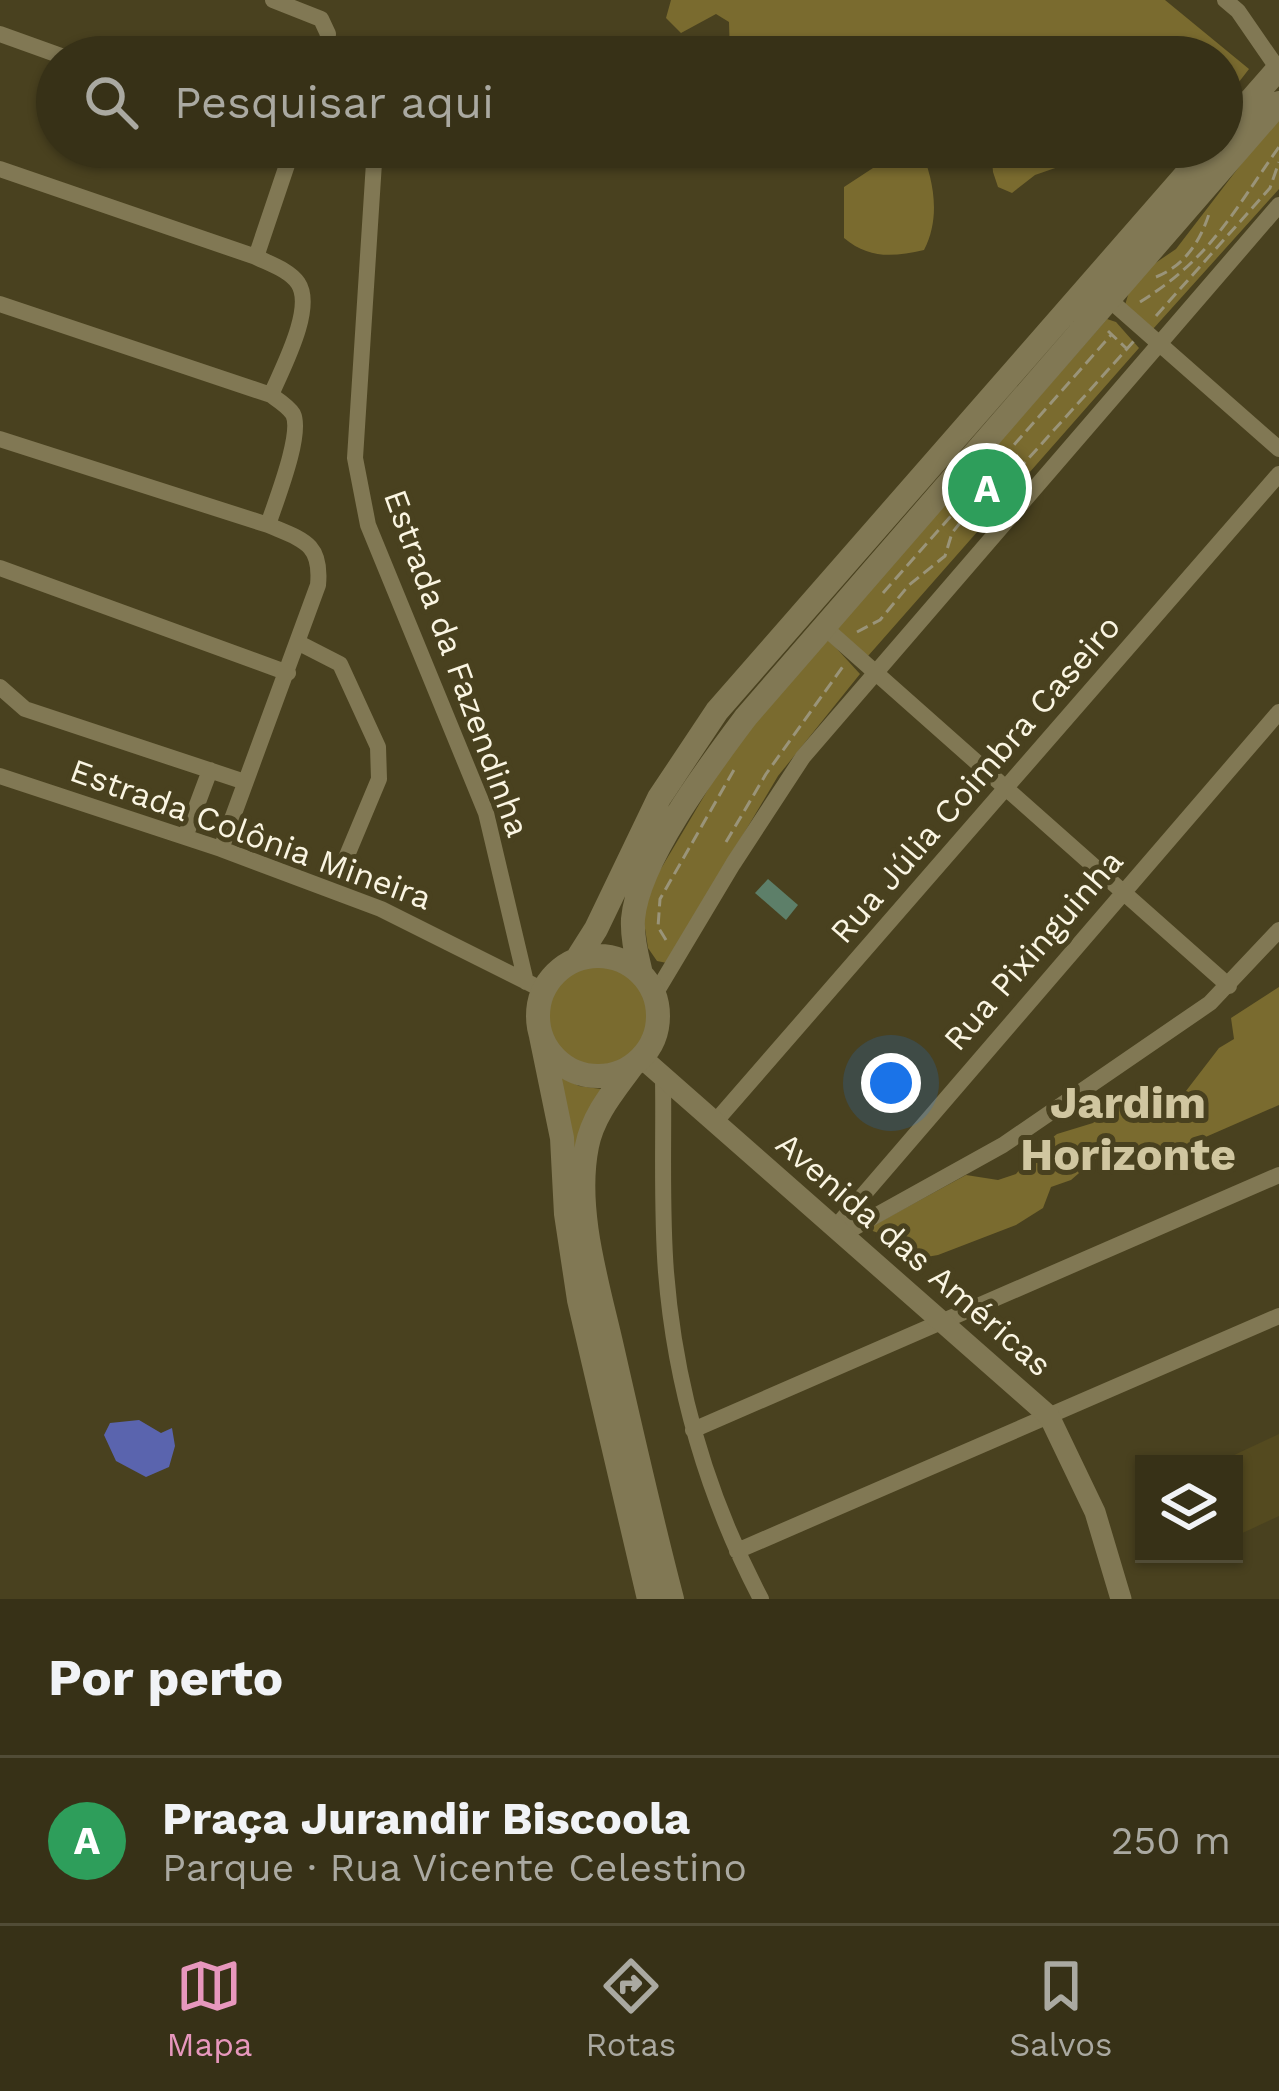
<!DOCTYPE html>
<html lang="pt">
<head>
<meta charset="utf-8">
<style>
  :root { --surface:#373117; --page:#423d24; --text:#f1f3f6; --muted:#aaa9a1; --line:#514c36; --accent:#e797bd }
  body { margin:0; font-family:"Work Sans",sans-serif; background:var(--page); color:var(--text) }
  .controls { position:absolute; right:36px; bottom:36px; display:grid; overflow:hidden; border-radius:0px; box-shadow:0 3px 9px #0004 }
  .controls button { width:108px; height:108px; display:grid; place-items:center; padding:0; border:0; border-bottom:3px solid var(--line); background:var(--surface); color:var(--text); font:60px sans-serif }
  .you { position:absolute; left:891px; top:1083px; width:42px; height:42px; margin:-30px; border:9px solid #fff; border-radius:50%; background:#1a73e8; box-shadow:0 0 0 18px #1a73e833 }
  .badge { display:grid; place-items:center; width:78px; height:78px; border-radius:50%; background:var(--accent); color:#fff; font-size:39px; font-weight:700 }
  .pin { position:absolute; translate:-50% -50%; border:6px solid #fff; box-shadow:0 3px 12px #0006 }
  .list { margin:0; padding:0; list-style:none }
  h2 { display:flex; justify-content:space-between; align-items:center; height:156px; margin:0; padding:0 48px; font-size:51px }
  h2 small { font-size:39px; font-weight:400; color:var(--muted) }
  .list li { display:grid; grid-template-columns:78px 1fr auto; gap:36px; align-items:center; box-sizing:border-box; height:168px; padding:0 48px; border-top:3px solid var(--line) }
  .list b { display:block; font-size:45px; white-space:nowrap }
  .list p { margin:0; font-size:39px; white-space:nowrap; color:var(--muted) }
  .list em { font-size:39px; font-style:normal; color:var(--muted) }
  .icon { flex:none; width:66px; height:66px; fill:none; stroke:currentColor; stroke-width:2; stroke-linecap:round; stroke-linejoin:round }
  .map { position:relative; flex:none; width:1279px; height:1599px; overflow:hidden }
  .search { position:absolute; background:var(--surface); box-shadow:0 3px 9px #0004; left:36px; right:36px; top:36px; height:132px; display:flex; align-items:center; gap:30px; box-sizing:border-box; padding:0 42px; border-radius:66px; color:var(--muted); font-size:45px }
  .sheet { height:324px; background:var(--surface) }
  nav { display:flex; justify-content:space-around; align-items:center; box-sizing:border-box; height:168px; border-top:3px solid var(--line); background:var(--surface); font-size:33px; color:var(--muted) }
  nav a { display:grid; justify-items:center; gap:6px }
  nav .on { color:var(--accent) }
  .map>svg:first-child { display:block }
  .built { fill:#544a1f }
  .green { fill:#7a6b2f }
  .water { fill:#5a64ae }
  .building { fill:#5d7f69 }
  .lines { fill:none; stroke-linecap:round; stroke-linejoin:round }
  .path { stroke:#9a9479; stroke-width:3; stroke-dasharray:12 6; stroke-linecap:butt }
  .minor { stroke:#817854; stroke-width:16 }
  .tertiary { stroke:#817854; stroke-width:21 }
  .secondary { stroke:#817854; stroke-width:24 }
  .labels { text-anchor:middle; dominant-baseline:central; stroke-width:10; stroke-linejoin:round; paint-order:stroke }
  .street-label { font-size:33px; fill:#faf5e2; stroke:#49411f }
  .district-label { font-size:45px; font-weight:bold; fill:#d0c6a0; stroke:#49411f }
</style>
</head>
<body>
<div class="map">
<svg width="1279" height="1599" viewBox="0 0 1279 1599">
  <rect width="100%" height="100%" fill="#49411f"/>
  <path class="built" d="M 1279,1434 L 1279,1516 L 1234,1537 L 1234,1464 L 1215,1464 Z"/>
  <path class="green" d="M 671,0 L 1165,0 L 1249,69 L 1222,104 L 1222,57 L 1004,57 L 1003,46 L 984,46 L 974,57 L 730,57 L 729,22 L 716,14 L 681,33 L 666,18 Z
    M 1279,115 L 1279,189 L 1153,329 L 1125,305 L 1129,292 L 1151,266 L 1176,249 Z
    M 871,147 L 920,147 C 934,180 941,217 924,250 C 893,257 869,259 844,238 L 844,187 L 873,168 Z
    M 991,147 L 1116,147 L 1035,175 L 1012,193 L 998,187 L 993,172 Z
    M 1107,319 L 1116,322 L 1139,348 L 868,656 L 834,631 Z
    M 827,638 L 860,674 L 778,776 L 667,963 L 657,961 L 648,948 L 643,915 L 656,877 L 735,744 Z
    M546 1017a52 52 0 1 1 104 0a52 52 0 1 1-104 0Z
    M 1279,987 L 1279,1105 L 1201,1139 L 1184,1151 L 1148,1156 L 1100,1155 L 1071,1180 L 1051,1187 L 1043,1208 L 1016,1225 L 938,1255 L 915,1259 L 894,1248 L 887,1236 L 867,1229 L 966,1175 L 998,1180 L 1016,1174 L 1034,1152 L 1057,1134 L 1093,1123 L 1113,1106 L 1167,1099 L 1186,1091 L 1219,1048 L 1234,1039 L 1231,1018 Z
    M 557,1075 L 579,1086 L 601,1089 L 576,1168 Z"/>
  <path class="water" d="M 139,1420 L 161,1433 L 172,1428 L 175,1446 L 169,1467 L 146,1477 L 116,1461 L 104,1435 L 110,1423 Z"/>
  <path class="building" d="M 768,879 L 798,905 L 786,920 L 755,893 Z"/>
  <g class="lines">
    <path class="path" d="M 1156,277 C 1184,266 1200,242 1209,214
      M 1140,302 C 1211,258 1233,212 1279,147
      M 1156,316 L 1270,188 L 1279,162
      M 1108,331 L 1126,348
      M 883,593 L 1111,335
      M 857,632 L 880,620 L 909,585 L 945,556 L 952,533 L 995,479 L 1019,469 L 1134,341
      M 726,842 L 766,774 L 844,665
      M 666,940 L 658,927 L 660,899 L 735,768"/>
    <path class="minor" d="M 273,0 L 321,19 L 328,34 L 325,57
      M 1225,0 L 1238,11 L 1278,69
      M 0,34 L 64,57
      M 375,147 L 355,458 L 368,525 L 486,813 L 526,982
      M 0,169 L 256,257 C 270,264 289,270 298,283 C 315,308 282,369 271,395
      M 256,257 L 293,147
      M 1104,295 L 1279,449
      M 0,304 L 271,395 C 278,400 288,406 293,414 C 303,434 275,503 268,525
      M 0,439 L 268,525 C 303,540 322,543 318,585 L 221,849
      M 0,568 L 288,673
      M 823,626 L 1229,986
      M 299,643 L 340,664 L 378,747 L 379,779 L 343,865
      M 0,687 L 25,709 L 245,782
      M 0,776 L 221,849 L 381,909 L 543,990
      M 185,837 L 210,770
      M 654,996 L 733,864 L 803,757 L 1279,205
      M 663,1078 C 664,1142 661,1208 666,1272 C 675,1386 708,1498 761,1599
      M 715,1122 L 1279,474
      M 834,1229 L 1279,712
      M 841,1235 L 1003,1145 L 1210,1003 L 1279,930
      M 693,1430 L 1279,1175
      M 737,1551 L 1279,1316"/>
    <path class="tertiary" d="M 642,1058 L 1049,1416 L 1095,1512 L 1121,1599"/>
    <path class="secondary" d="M 1222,133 L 1279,68
      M538 1016a60 60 0 1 1 120 0a60 60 0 1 1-120 0Z
      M 577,959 L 596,929 L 659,798 L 717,711 L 1210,147
      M 641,974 C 637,956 632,938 633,919 C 638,860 710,765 746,717 L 1279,103
      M 541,1036 L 562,1138 L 566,1214 L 579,1300 L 649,1599
      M 632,1066 C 614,1091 593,1115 587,1146 C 574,1210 598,1285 612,1347 C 631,1431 650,1515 672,1599"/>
  </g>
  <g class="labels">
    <g class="street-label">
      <text transform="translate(457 663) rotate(70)">Estrada da Fazendinha</text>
      <text transform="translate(975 779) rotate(-49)">Rua Júlia Coimbra Caseiro</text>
      <text transform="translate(251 834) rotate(20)">Estrada Colônia Mineira</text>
      <text transform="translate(1033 950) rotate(-49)">Rua Pixinguinha</text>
      <text transform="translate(914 1254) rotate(41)">Avenida das Américas</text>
    </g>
    <g class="district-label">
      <text x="1128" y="1102">Jardim<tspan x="1128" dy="52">Horizonte</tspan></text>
    </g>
  </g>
</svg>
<div class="controls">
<button><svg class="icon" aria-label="layers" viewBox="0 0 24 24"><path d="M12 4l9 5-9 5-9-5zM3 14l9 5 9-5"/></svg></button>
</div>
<div class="you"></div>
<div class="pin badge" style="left:987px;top:488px;background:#2e9e5b">A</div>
<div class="search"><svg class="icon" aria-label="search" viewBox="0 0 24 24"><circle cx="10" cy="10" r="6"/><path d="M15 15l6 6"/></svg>Pesquisar aqui</div>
</div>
<section class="sheet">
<h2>Por perto<small></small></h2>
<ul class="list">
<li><span class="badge" style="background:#2e9e5b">A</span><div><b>Praça Jurandir Biscoola</b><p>Parque · Rua Vicente Celestino</p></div><em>250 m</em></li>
</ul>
</section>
<nav>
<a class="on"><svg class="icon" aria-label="map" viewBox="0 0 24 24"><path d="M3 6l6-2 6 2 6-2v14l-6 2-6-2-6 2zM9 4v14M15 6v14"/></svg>Mapa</a>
<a><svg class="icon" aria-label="directions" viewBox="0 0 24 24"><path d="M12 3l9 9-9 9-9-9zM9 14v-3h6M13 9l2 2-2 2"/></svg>Rotas</a>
<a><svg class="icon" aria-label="saved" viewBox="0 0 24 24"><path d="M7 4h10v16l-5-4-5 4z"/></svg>Salvos</a>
</nav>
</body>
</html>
